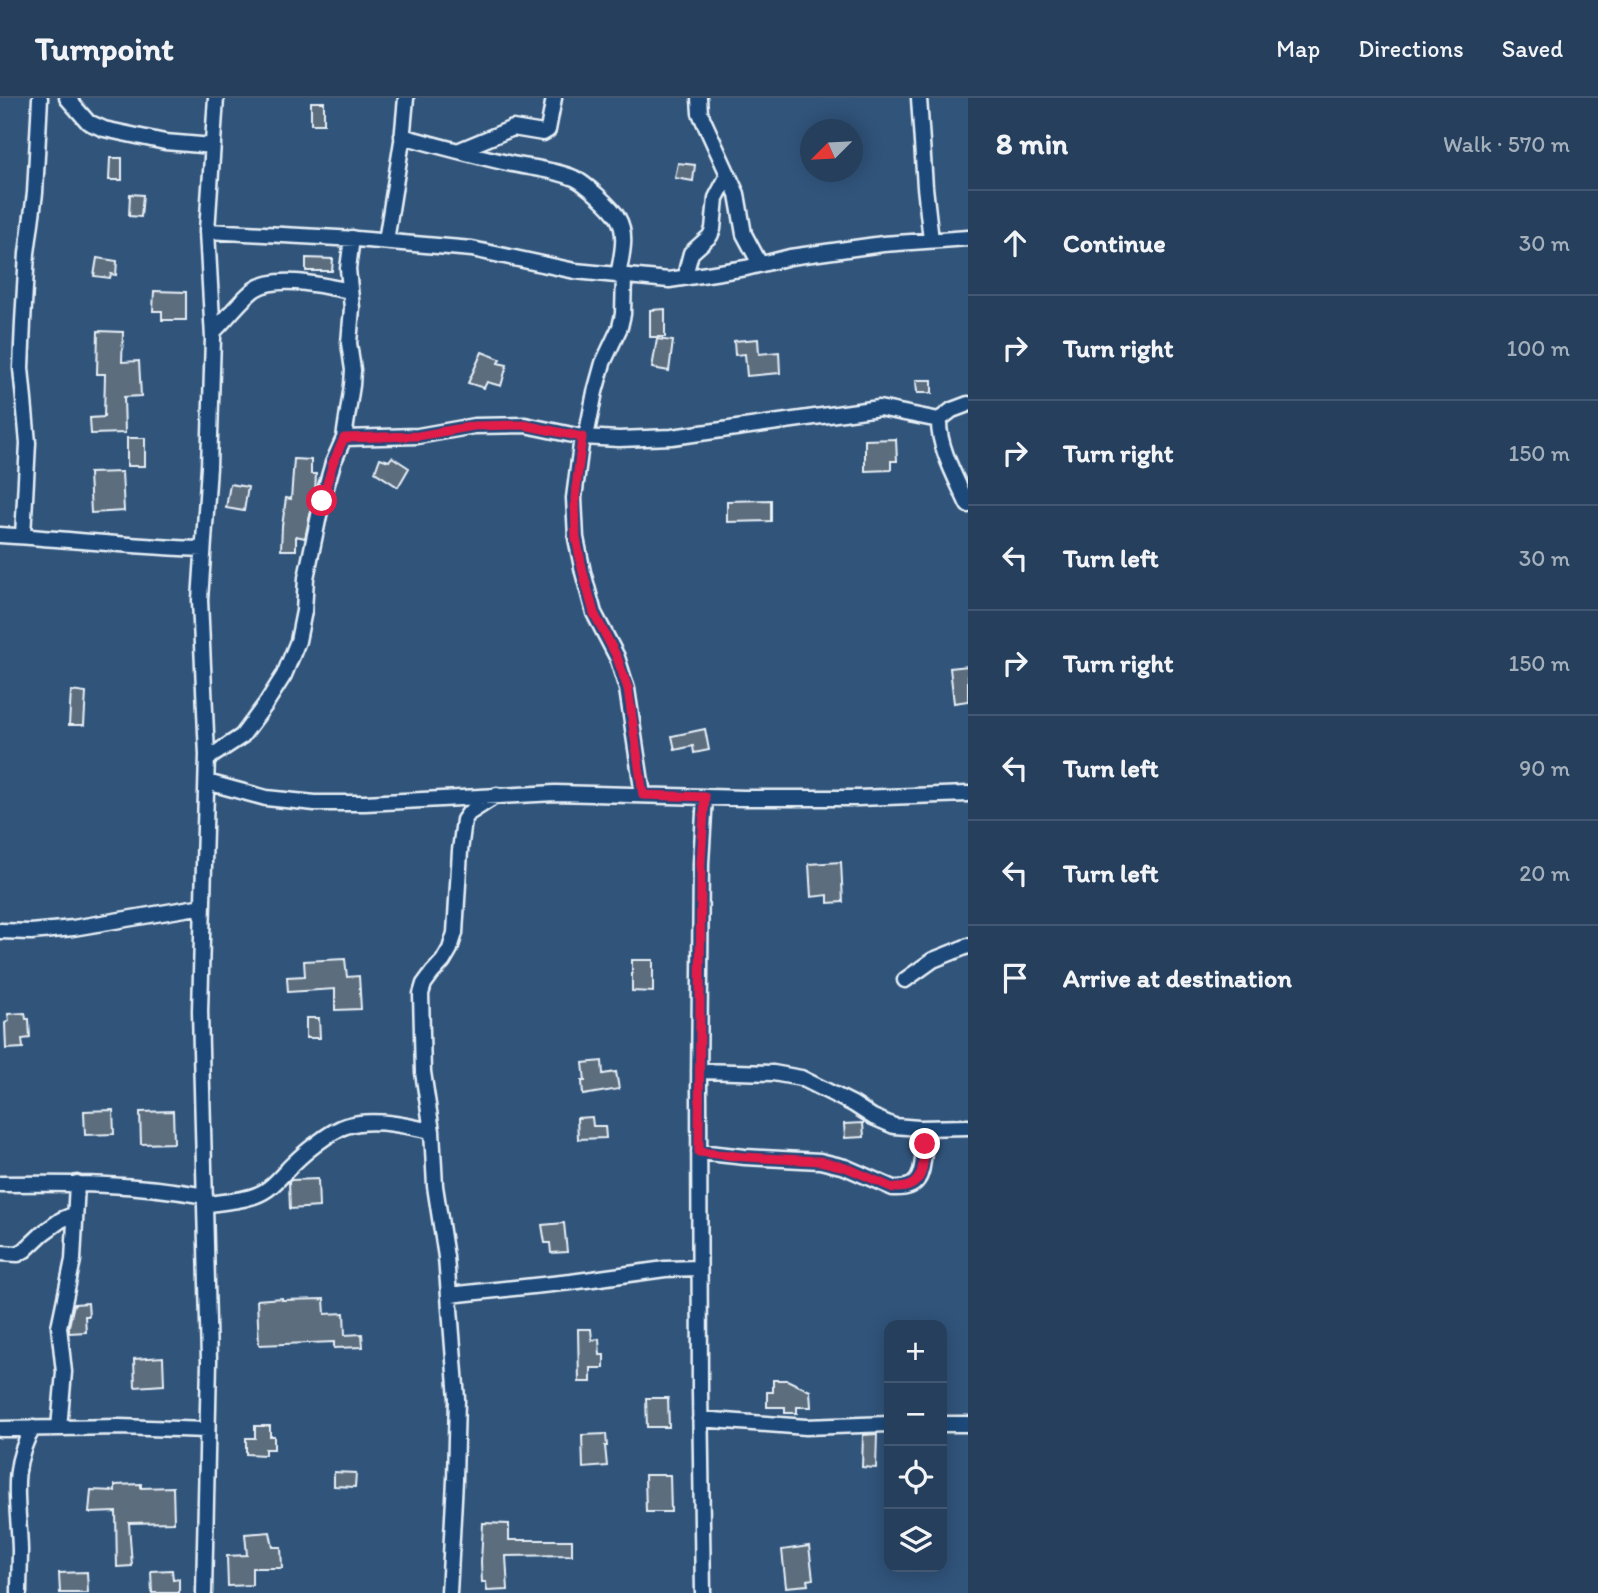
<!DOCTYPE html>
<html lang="en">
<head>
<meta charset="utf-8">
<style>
  :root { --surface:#253f5c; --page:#2d4662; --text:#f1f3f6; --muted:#a3afbb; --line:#425872 }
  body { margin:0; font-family:Itim,sans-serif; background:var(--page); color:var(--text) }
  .controls { position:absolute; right:21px; bottom:21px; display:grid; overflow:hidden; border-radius:14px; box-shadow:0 4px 18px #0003 }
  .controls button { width:63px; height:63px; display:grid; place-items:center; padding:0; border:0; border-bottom:2px solid var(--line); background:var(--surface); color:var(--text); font:35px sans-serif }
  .compass { position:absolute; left:800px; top:21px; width:63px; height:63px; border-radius:50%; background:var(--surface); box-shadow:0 4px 18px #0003; rotate:246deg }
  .stop { position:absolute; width:21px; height:21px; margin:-16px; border:5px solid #e11d48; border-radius:50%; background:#fff }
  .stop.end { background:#e11d48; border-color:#fff; box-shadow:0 2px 7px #0008 }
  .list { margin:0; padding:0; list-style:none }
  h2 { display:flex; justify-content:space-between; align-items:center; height:91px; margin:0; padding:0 28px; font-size:30px }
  h2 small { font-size:23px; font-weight:400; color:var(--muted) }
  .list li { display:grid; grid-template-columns:46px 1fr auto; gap:21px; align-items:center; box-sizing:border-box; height:105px; padding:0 28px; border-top:2px solid var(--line) }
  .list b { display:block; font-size:26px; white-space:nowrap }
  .list em { font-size:23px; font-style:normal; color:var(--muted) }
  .icon { flex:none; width:38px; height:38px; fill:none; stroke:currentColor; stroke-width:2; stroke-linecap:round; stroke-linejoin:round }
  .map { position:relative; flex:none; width:968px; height:1495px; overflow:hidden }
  header { display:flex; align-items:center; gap:42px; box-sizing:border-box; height:98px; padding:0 35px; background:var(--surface); border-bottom:2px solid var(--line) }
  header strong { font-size:33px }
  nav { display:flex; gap:38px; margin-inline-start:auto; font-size:24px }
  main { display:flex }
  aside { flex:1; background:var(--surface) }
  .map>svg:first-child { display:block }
  .building { fill:#5c6d7d; stroke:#e8f1f8; stroke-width:2 }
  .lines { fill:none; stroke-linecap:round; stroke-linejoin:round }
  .street-casing { stroke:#e8f1f8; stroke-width:19 }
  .street { stroke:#1f4a7a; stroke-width:14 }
  .route { stroke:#e11d48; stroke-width:9 }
</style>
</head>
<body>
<header>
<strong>Turnpoint</strong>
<nav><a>Map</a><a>Directions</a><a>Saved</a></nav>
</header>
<main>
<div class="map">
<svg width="968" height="1495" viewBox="0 0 968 1495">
  <rect width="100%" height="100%" fill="#31547b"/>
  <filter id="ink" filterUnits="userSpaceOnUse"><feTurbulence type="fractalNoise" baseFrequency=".0143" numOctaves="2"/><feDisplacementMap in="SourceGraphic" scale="14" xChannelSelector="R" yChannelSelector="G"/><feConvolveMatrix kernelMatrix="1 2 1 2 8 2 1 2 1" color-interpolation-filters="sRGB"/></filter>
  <g filter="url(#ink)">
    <path class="building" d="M 311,4 L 324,4 L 324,26 L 311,26 Z
      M 110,60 L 122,60 L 122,82 L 109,82 Z
      M 678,65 L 695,67 L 693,83 L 675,80 Z
      M 130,96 L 143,97 L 141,119 L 129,118 Z
      M 97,160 L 117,163 L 116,177 L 111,176 L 110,180 L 94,178 Z
      M 306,160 L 333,161 L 332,173 L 306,173 Z
      M 154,193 L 186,194 L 186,222 L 162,222 L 162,213 L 153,213 Z
      M 665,211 L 665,239 L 650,239 L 650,212 Z
      M 98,233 L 123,234 L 122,264 L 139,263 L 141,298 L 124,299 L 125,335 L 91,336 L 90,320 L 104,319 L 105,276 L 97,276 Z
      M 657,241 L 673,243 L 669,273 L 652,270 Z
      M 758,241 L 759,256 L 779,254 L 780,275 L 747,278 L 745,256 L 735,257 L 734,243 Z
      M 482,254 L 500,261 L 498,265 L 507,267 L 501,288 L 487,284 L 484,290 L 468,285 Z
      M 916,282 L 932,282 L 932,295 L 917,295 Z
      M 127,340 L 145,340 L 145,368 L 127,368 Z
      M 896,341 L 897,363 L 891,363 L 891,372 L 865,373 L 865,342 Z
      M 392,359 L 409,370 L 398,389 L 375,374 L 380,360 L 389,363 Z
      M 294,361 L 311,362 L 311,376 L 316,376 L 315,394 L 305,440 L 296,438 L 296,452 L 281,452 L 282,428 L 286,400 L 291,401 Z
      M 122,374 L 124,413 L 91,415 L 89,375 Z
      M 230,386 L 248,389 L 244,413 L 226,410 Z
      M 771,402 L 771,423 L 727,424 L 727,403 Z
      M 968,568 L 968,603 L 954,605 L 950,570 Z
      M 71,593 L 86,595 L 84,627 L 69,627 Z
      M 705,631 L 709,652 L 694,655 L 693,648 L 675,652 L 672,638 Z
      M 841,764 L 843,804 L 828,805 L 828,797 L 811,799 L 809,766 Z
      M 345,861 L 347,879 L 359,878 L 361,911 L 335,912 L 335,891 L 288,894 L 287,879 L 305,878 L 304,863 Z
      M 632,862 L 653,862 L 653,894 L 632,893 Z
      M 25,915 L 26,921 L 29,921 L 30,940 L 22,941 L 23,950 L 6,951 L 5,925 L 9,923 L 8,916 Z
      M 306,920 L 319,920 L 320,940 L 306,940 Z
      M 602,963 L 603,976 L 616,974 L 619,991 L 583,997 L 582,983 L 585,983 L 583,965 Z
      M 113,1012 L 114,1036 L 85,1037 L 84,1013 Z
      M 173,1013 L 174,1045 L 141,1046 L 140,1014 Z
      M 592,1019 L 593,1028 L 605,1028 L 606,1040 L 578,1041 L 577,1020 Z
      M 863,1025 L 864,1039 L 845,1040 L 844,1026 Z
      M 318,1081 L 319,1109 L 290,1111 L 289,1084 L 291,1082 Z
      M 564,1125 L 567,1154 L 551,1155 L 550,1145 L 545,1145 L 542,1127 Z
      M 282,1200 L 282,1202 L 324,1201 L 325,1216 L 344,1215 L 345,1237 L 362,1236 L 363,1249 L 334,1250 L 334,1244 L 259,1247 L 257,1202 Z
      M 88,1205 L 89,1218 L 85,1218 L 86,1234 L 69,1235 L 69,1228 L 74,1206 Z
      M 578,1231 L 591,1231 L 592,1242 L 599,1241 L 600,1257 L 604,1257 L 604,1270 L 591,1270 L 591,1284 L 579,1284 Z
      M 163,1259 L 164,1287 L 135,1289 L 134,1261 Z
      M 773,1282 L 787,1282 L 810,1293 L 811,1309 L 797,1309 L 797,1315 L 785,1315 L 785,1309 L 767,1309 L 767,1294 L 773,1294 Z
      M 646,1300 L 668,1300 L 669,1329 L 647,1329 Z
      M 255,1328 L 270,1328 L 270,1338 L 274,1338 L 274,1351 L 265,1351 L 265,1357 L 246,1356 L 246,1340 L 255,1340 Z
      M 606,1336 L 607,1348 L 605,1348 L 607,1368 L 583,1370 L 582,1337 Z
      M 877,1336 L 876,1370 L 862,1369 L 863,1337 Z
      M 334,1374 L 356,1375 L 355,1389 L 334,1388 Z
      M 645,1377 L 670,1377 L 671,1414 L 646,1414 Z
      M 141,1386 L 141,1390 L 173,1389 L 174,1424 L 129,1425 L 132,1468 L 117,1469 L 116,1414 L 89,1415 L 91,1392 L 115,1393 L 115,1387 Z
      M 483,1425 L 509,1426 L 509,1442 L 572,1442 L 572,1457 L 506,1458 L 508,1492 L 487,1493 L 486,1484 L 482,1484 L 481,1464 Z
      M 270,1434 L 273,1449 L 281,1449 L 282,1470 L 252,1470 L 252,1487 L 228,1488 L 227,1458 L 247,1457 L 245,1436 Z
      M 809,1448 L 813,1481 L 807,1482 L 808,1487 L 786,1489 L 782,1452 Z
      M 172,1472 L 173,1482 L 179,1481 L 179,1495 L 152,1495 L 151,1473 Z
      M 87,1474 L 88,1495 L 60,1495 L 59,1475 Z"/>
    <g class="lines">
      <defs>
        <path id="street" d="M 67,0 L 88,24 L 104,31 L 165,44 L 213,48
          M 699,0 L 700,15 L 737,96 L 744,136 L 760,166
          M 919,0 L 925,89 L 931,142
          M 402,38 C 439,48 475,58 512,66 C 532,70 555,72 574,80 C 585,85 612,109 618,120 C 628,137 621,160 618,178
          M 460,52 L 513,30 L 543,35 L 548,32 L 554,0
          M 207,133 L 356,141 L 472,151 L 575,173 L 669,182 L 746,170 L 790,159 L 883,146 L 968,140
          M 386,143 L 402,43 L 406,0
          M 687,179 L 687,170 L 691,155 L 710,138 L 713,131 L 716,100 L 728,77
          M 213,234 C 226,222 241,201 255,191 C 279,176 324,188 350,193
          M 968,306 L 952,312 L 939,322 C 938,349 957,382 968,407
          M 582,339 L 574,400 L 576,440 L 583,474 L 594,515 L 617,559 L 627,591 L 643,697
          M 586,339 L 595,294 L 603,265 L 620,229 L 623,216 L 624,178
          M 344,340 L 418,338 L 474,328 L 525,327 L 582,339 L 619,341 L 672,339 L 879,310 L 939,322
          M 0,437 C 68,441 135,449 203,451
          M 23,438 L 28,345 L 21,270 L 23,224 L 27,155 L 35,95 L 40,0
          M 207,661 L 242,638 L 265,607 L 284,577 L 298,543 L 304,513 L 306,480 L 322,403 L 333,365 L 344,340 L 352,287 L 353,272 L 349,245 L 352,210 L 348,171 L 352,140
          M 207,684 L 266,700 L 315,705 L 365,705 L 555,695 L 745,700 L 858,700 L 968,696
          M 0,833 L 31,834 L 73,830 L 203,808
          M 905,882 L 933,862 L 968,848
          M 699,973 L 773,975 L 801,980 L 853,1006 L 873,1019 L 894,1028 L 919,1030 L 968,1029
          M 699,1054 L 745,1059 L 820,1063 L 845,1069 L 893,1090 C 925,1092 921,1070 925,1047 C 926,1041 928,1035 930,1030
          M 0,1086 C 71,1085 135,1085 205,1098
          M 205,1107 C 224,1103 247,1103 263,1094 C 276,1087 283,1075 294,1065 C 305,1054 332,1032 346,1028 C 373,1019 405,1028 432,1033
          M 0,1155 L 18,1156 L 25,1152 L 43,1135 L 61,1122 L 75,1116
          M 449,1197 L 571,1184 L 665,1171 L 699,1170
          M 700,1321 L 806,1329 L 889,1326
          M 942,1326 L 968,1326
          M 59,1330 L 64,1274 L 59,1229 L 73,1162 L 77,1085
          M 0,1331 L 119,1329 L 207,1332
          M 19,1495 C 19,1481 20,1466 20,1452 C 19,1407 8,1371 33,1330
          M 204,1495 L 209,1263 L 200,913 L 207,657 L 200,502 L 209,369 L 213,240 L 207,133 L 216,0
          M 449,1495 L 455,1382 L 457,1301 L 446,1159 L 435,1088 L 432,1033 L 423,974 L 421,896 L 424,886 L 432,875 L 443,863 L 450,851 L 455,835 L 460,753 L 464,722 L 469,715 L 497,697
          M 703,1495 L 700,1293 L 699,991 L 701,765 L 705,699"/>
      </defs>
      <use href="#street" class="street-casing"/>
      <use href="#street" class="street"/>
    </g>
  </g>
  <g class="lines" filter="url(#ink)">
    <path class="route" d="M 322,403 L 333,365 L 344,340 L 418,338 L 474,328 L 524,327 L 582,339 L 575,400 L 576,440 L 583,474 L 594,515 L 617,559 L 628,591 L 643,697 L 705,699 L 701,765 L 699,1054 L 744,1059 L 820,1063 L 845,1069 L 893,1090 C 924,1092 923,1070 925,1046"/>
  </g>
</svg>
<div class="controls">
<button>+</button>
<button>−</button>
<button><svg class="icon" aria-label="locate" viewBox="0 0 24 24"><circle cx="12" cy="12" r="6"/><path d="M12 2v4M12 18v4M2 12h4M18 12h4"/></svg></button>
<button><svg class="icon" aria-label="layers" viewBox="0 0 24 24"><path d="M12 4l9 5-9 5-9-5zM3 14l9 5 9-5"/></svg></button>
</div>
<svg class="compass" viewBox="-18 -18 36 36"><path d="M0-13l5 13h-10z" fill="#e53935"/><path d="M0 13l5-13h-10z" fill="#a3afbb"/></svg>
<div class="stop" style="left:322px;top:403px"></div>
<div class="stop end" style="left:925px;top:1046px"></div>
</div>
<aside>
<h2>8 min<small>Walk · 570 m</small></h2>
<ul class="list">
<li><svg class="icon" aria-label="ahead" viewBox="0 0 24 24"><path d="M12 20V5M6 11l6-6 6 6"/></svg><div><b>Continue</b></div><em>30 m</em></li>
<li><svg class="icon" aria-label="right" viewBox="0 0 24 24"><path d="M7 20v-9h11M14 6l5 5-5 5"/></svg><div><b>Turn right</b></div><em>100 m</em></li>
<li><svg class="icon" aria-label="right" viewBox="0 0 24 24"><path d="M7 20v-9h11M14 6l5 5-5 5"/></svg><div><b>Turn right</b></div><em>150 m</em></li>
<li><svg class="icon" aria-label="left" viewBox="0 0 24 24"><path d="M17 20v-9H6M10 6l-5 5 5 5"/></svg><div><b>Turn left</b></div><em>30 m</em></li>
<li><svg class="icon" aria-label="right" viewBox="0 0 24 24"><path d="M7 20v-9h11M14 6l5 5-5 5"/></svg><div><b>Turn right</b></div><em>150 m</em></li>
<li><svg class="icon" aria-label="left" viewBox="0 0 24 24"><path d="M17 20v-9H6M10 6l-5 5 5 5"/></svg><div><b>Turn left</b></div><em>90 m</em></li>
<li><svg class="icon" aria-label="left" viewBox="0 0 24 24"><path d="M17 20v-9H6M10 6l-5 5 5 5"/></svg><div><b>Turn left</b></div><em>20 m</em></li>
<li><svg class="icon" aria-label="arrive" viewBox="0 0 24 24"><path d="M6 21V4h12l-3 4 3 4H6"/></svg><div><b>Arrive at destination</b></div></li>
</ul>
</aside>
</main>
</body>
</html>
